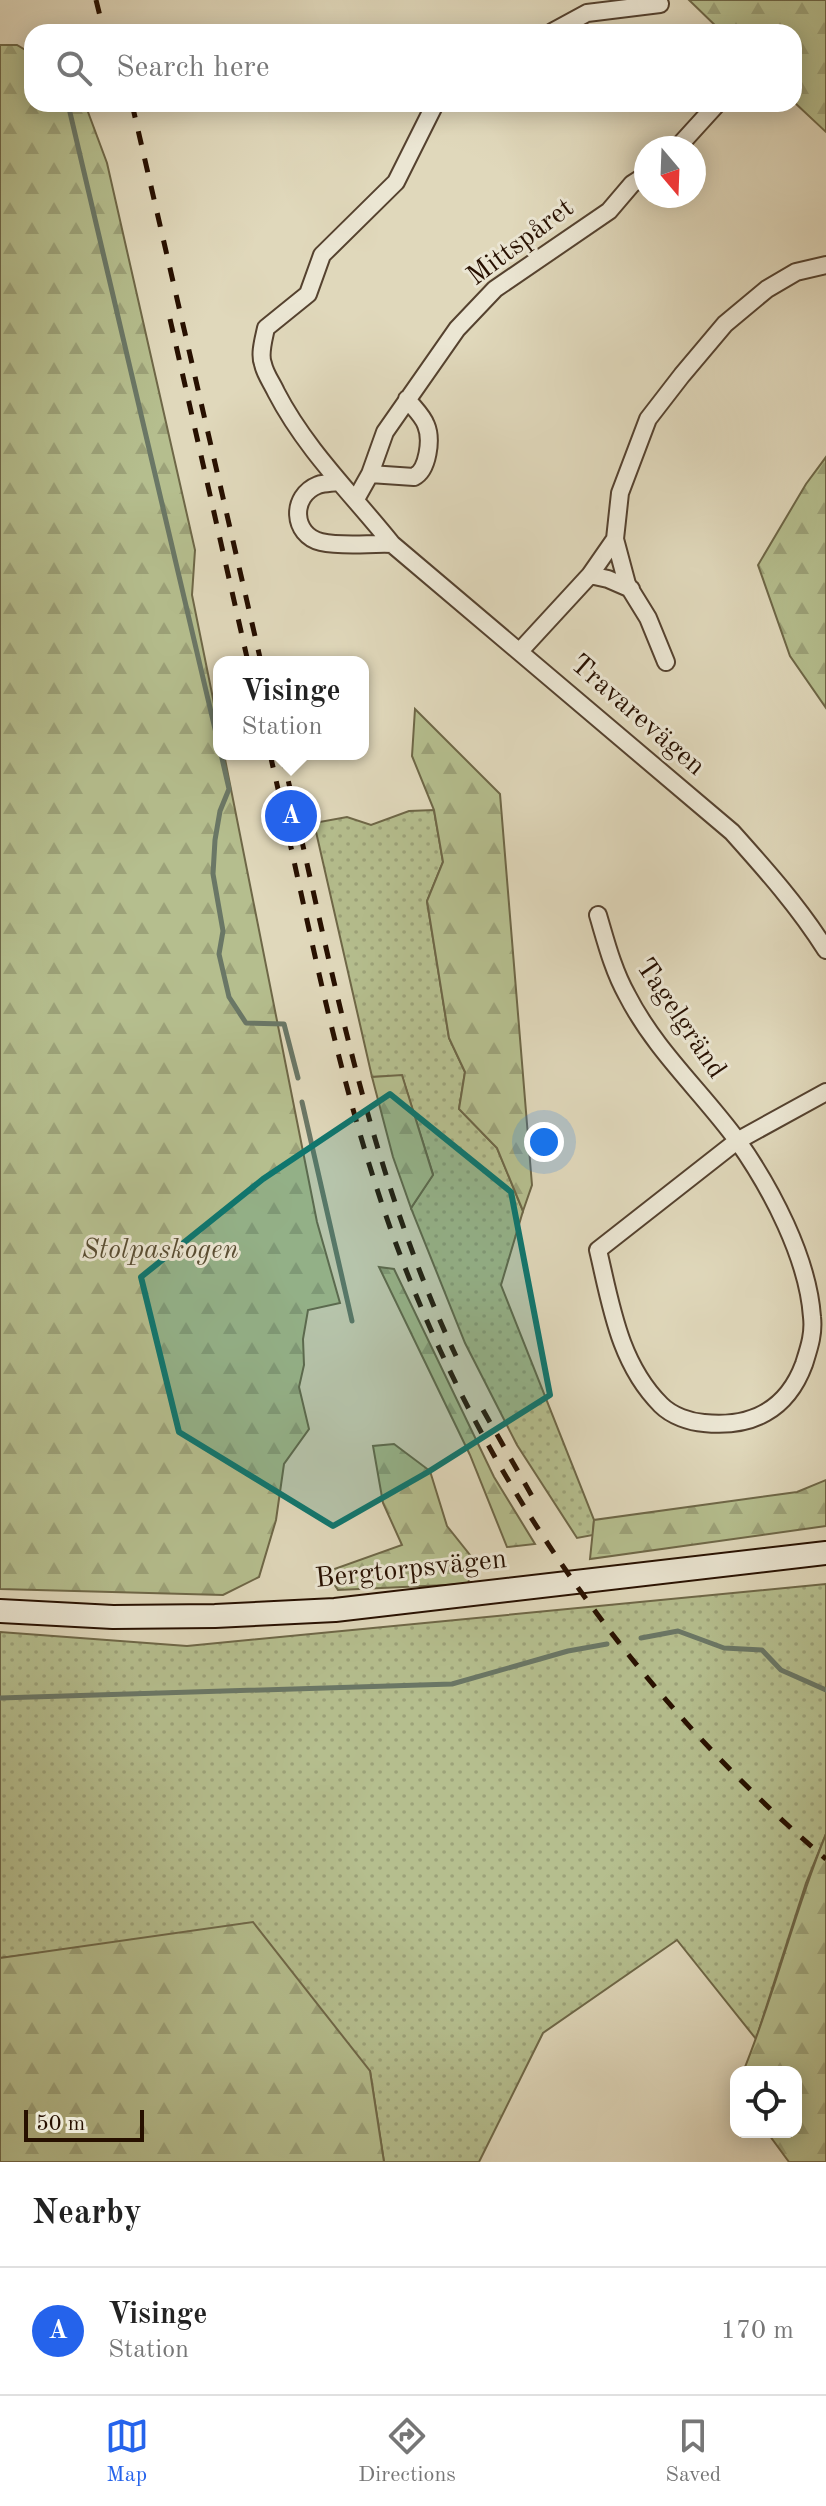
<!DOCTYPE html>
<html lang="en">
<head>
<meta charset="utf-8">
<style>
  :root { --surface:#fff; --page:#f2f2f2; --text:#222; --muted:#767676; --line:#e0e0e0; --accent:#2563eb }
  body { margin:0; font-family:"Old Standard TT",serif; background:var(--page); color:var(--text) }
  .controls { position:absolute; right:24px; bottom:24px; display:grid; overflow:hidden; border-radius:16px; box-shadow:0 4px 20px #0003 }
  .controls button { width:72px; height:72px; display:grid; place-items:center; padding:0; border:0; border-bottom:2px solid var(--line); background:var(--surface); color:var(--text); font:40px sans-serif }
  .compass { position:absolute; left:634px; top:136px; width:72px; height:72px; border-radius:50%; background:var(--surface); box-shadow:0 4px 20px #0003; rotate:161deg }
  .scale { position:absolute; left:24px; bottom:20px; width:120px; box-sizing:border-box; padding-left:8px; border:4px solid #271000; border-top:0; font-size:22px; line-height:28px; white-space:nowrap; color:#271000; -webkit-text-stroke:6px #ebe6d3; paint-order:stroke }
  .you { position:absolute; left:544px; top:1142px; width:28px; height:28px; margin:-20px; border:6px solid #fff; border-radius:50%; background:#1a73e8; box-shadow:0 0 0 12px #1a73e833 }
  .badge { display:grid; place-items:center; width:52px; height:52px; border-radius:50%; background:var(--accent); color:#fff; font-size:26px; font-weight:700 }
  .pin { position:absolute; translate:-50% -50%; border:4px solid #fff; box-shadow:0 2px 8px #0006 }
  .popup { position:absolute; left:213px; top:656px; width:156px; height:104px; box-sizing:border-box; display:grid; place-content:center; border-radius:16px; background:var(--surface); filter:drop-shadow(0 2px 6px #0005); font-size:26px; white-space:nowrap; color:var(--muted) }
  .popup b { font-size:30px; color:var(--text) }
  .popup::after { content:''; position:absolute; left:50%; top:100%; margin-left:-16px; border:16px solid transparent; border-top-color:var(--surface) }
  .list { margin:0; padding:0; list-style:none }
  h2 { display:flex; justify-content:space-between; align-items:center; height:104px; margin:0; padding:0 32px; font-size:34px }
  h2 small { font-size:26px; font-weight:400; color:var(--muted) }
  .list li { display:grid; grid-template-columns:52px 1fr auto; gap:24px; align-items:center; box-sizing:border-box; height:128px; padding:0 32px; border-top:2px solid var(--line) }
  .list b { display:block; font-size:30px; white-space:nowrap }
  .list p { margin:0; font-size:26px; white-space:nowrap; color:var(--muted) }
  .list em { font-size:26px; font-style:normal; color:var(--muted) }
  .icon { flex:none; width:44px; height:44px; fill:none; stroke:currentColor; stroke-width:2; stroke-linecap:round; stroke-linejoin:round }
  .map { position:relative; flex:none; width:826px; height:2162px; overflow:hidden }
  .search { position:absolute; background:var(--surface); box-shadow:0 4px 20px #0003; left:24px; right:24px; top:24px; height:88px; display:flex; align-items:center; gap:20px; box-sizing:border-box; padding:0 28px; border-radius:24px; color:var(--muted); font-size:30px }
  .sheet { height:232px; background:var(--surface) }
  nav { display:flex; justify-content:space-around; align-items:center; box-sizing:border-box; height:112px; border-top:2px solid var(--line); background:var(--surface); font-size:22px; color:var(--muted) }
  nav a { display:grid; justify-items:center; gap:4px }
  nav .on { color:var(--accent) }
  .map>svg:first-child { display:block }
  .grass { fill:url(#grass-dots); stroke:#6e6747; stroke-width:2 }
  .forest { fill:url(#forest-firs); stroke:#6e6747; stroke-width:2 }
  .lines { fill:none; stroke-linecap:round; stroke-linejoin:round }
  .stream { stroke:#6a7766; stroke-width:5 }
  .street-casing { stroke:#55422f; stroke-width:20 }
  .secondary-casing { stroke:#271000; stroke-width:26 }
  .street { stroke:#ebe6d3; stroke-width:16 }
  .secondary { stroke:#ebe6d3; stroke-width:22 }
  .rail { stroke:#271000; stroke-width:5; stroke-dasharray:14 14; stroke-linecap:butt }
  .marked { fill:#0f766e; fill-opacity:0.2; stroke:#0f766e; stroke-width:6; stroke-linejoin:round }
  .labels { text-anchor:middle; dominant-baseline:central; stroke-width:6; stroke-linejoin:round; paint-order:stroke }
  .street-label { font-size:28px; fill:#271000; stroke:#ebe6d3 }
  .park-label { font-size:28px; font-style:italic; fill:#594d32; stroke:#ebe6d3 }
</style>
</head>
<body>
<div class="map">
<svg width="826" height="2162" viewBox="0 0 826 2162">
  <defs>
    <pattern id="grass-dots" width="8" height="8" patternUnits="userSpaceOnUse" patternTransform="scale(2)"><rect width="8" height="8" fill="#b5be8e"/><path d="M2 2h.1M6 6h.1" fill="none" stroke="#9ca279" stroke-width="1.8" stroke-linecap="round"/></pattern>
    <pattern id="forest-firs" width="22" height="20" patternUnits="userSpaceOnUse" patternTransform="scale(2)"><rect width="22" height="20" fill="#b5be8e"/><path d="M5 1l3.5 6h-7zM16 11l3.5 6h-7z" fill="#9ca279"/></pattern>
  </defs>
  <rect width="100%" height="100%" fill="#e0d8bb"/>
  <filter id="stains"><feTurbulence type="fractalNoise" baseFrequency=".0025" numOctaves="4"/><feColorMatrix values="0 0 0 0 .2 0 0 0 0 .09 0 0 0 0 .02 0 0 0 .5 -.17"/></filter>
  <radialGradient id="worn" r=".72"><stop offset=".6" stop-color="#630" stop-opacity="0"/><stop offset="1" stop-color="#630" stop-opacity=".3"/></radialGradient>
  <path class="grass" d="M 434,810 L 443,862 L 427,901 L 449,1038 L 465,1072 L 459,1109 L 497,1148 L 523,1211 L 501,1285 L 594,1520 L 593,1535 L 577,1538 L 517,1445 L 465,1343 L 411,1208 L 433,1174 L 402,1076 L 372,1077 L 314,823 L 347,817 L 371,825 L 409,811 Z
    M 826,1584 L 826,1834 L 806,1883 L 756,2039 L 677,1940 L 543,2033 L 479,2162 L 384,2162 L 370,2071 L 58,1951 L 0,1958 L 0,1632 L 187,1646 Z"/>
  <path class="forest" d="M 689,0 L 826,0 L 826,132 L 794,102 L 794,32 L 722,32 Z
    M 0,45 L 17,45 L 32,54 L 32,104 L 85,104 L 107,163 L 195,550 L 192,595 L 219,728 L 219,754 L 224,754 L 317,1222 L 340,1303 L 308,1310 L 303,1339 L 304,1365 L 299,1387 L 309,1429 L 284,1464 L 276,1520 L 259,1577 L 223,1595 L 0,1589 Z
    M 826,457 L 826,708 L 790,656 L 758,565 L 806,484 Z
    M 415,709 L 500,794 L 532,1185 L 523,1211 L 497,1148 L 459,1109 L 465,1072 L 449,1038 L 427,901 L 443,862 L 434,810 L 412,756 Z
    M 402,1075 L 433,1175 L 411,1208 L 393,1157 L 372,1077 Z
    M 379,1267 L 394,1269 L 494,1477 L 535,1544 L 507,1547 L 470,1455 Z
    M 394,1444 L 430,1471 L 447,1526 L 474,1560 L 468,1584 L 338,1590 L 326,1572 L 402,1545 L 383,1503 L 373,1446 Z
    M 826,1480 L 826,1526 L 590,1559 L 594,1520 L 797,1492 Z
    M 826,1834 L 826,2162 L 789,2162 L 767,2132 L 796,2132 L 796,2072 L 743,2072 C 775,1994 794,1912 826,1834 Z
    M 253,1922 L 370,2071 L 384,2162 L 0,2162 L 0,1958 Z"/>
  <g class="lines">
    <path class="stream" d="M 68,104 L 219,746
      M 221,754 L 229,789 L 220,811 L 215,840 L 213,874 L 223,931 L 219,954 L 229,997 L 246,1023 L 284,1024 L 298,1078
      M 302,1102 L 352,1321
      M 641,1638 L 678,1631 L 724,1648 L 762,1650 L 781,1670 L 826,1690
      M 0,1698 L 452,1684 L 568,1651 L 607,1644"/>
    <defs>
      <path id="street" d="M 552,32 L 587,13 L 660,4
        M 435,104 L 396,182 L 322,255 L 308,294 L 266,328 C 264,338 259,354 263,364 C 265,374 272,383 276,392 C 306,450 352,494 392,544 L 732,832 C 766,870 799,907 826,950
        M 677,148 L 717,104
        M 370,474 L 414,477 C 428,470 432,439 426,425 C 423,416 413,407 407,399
        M 337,482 C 331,483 324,483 318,485 C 290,496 292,535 321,542 C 343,547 370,543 392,544
        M 356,499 L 370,474 L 385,432 L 457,329 L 495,289 L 609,211 L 632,184 L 646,175
        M 615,539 L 627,584 L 648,618 L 666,662
        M 590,575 L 608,579 L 631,589
        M 520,651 L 590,575 L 615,539 L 620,493 L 648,419 L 682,375 L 725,324 L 767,289 L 796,272 L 826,265
        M 598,915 C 606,942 613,970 627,995 C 655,1050 701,1091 737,1140 C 771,1188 808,1258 812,1317 C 814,1334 809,1348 804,1364 C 787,1410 752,1428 704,1423 C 690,1422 672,1416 661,1405 C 619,1363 611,1305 598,1250 L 737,1141 L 826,1092"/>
      <path id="secondary" d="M 0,1611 L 113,1617 L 215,1616 L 335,1610 L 826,1553"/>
    </defs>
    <use href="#street" class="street-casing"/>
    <use href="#secondary" class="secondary-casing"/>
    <use href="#street" class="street"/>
    <use href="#secondary" class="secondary"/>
    <path class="rail" d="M 96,0 L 104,32
      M 132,104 L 261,662
      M 170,319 L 248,662
      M 270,754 C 304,900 331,1049 378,1192 C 462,1450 620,1683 826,1859
      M 282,754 C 330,958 366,1165 456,1356
      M 483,1410 L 536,1503"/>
  </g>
  <path class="marked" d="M 390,1094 L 511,1192 L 550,1395 L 428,1472 L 333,1526 L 179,1432 L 141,1277 L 263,1179 Z"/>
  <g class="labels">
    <g class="street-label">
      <text transform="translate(521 243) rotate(-37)">Mittspåret</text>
      <text transform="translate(637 716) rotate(41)">Travarevägen</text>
      <text transform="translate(680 1019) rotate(56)">Tagelgränd</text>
      <text transform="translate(411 1570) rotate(-6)">Bergtorpsvägen</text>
    </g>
    <g class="park-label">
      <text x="160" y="1251">Stolpaskogen</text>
    </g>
  </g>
  <rect width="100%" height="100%" filter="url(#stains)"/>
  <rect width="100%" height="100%" fill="url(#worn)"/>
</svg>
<div class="controls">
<button><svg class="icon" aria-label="locate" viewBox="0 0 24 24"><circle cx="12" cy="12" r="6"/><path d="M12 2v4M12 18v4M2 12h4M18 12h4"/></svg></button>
</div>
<svg class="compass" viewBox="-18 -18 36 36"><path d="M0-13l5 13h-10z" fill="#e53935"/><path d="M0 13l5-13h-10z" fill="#767676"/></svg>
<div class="scale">50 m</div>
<div class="you"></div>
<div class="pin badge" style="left:291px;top:816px">A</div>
<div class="popup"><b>Visinge</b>Station</div>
<div class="search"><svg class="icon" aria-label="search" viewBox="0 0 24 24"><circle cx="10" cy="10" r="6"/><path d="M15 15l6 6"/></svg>Search here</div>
</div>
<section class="sheet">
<h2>Nearby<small></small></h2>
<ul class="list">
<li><span class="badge">A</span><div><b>Visinge</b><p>Station</p></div><em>170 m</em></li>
</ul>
</section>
<nav>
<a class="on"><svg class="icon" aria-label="map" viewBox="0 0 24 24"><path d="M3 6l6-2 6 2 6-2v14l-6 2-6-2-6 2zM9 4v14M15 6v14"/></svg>Map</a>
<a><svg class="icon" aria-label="directions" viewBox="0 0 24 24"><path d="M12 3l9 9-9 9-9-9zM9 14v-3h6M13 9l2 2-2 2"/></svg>Directions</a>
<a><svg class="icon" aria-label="saved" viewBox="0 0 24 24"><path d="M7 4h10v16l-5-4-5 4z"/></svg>Saved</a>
</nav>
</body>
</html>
